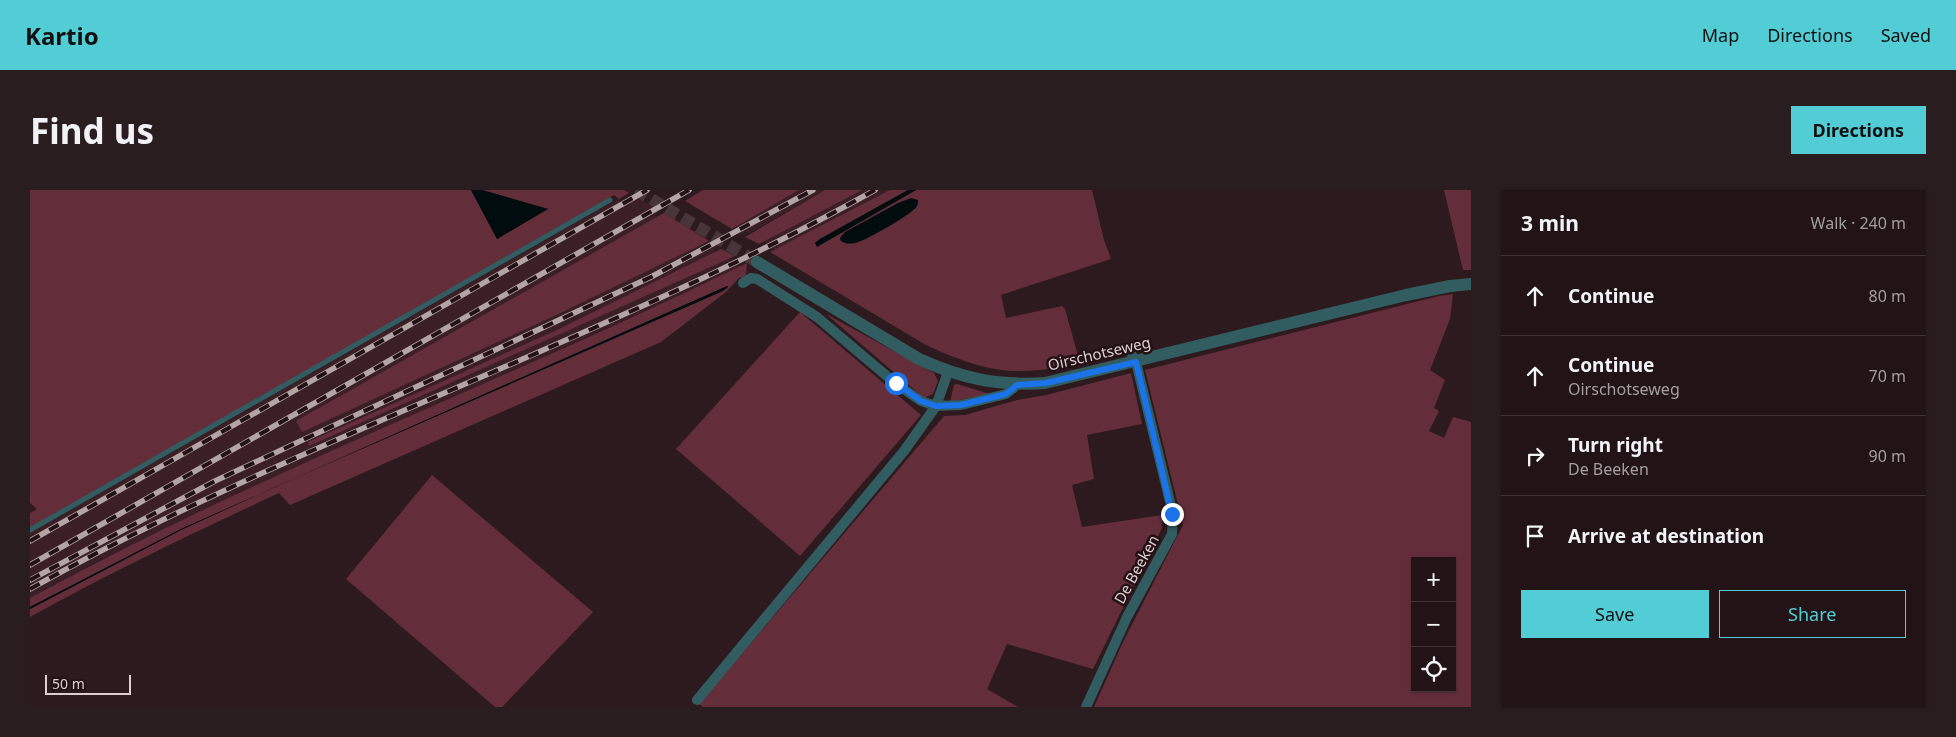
<!DOCTYPE html>
<html lang="en">
<head>
<meta charset="utf-8">
<style>
  :root { --surface:#221416; --page:#2a1d1f; --text:#f1f3f6; --muted:#a29ea1; --line:#3f3335; --accent:#52ccd5 }
  body { margin:0; font-family:"Noto Sans",sans-serif; background:var(--page); color:var(--text) }
  .controls { position:absolute; right:15px; bottom:15px; display:grid; overflow:hidden; border-radius:0px; box-shadow:0 1px 4px #0004 }
  .controls button { width:45px; height:45px; display:grid; place-items:center; padding:0; border:0; border-bottom:1px solid var(--line); background:var(--surface); color:var(--text); font:25px sans-serif }
  .scale { position:absolute; left:15px; bottom:12px; width:86px; box-sizing:border-box; padding-left:5px; border:2px solid #ddcfd1; border-top:0; font-size:14px; line-height:18px; white-space:nowrap; color:#ddcfd1; -webkit-text-stroke:4px #231115; paint-order:stroke }
  .stop { position:absolute; width:15px; height:15px; margin:-11px; border:4px solid #1a73e8; border-radius:50%; background:#fff }
  .stop.end { background:#1a73e8; border-color:#fff; box-shadow:0 1px 5px #0008 }
  .list { margin:0; padding:0; list-style:none }
  h2 { display:flex; justify-content:space-between; align-items:center; height:65px; margin:0; padding:0 20px; font-size:21px }
  h2 small { font-size:16px; font-weight:400; color:var(--muted) }
  .list li { display:grid; grid-template-columns:32px 1fr auto; gap:15px; align-items:center; box-sizing:border-box; height:80px; padding:0 20px; border-top:1px solid var(--line) }
  .list b { display:block; font-size:19px; white-space:nowrap }
  .list p { margin:0; font-size:16px; white-space:nowrap; color:var(--muted) }
  .list em { font-size:16px; font-style:normal; color:var(--muted) }
  .actions { display:flex; gap:10px; padding:15px 20px }
  .actions a { flex:1; padding:11px 0; border:1px solid var(--accent); border-radius:0px; text-align:center; font-size:18px; color:var(--accent) }
  .actions .main { background:var(--accent); color:#111 }
  .icon { flex:none; width:28px; height:28px; fill:none; stroke:currentColor; stroke-width:2; stroke-linecap:round; stroke-linejoin:round }
  .map { position:relative; flex:none; width:1441px; height:517px; overflow:hidden; border-radius:0px }
  header { display:flex; align-items:center; gap:30px; box-sizing:border-box; height:70px; padding:0 25px; background:var(--accent); color:#111 }
  header strong { font-size:24px }
  nav { display:flex; gap:28px; margin-inline-start:auto; font-size:18px }
  .intro { display:flex; align-items:center; justify-content:space-between; box-sizing:border-box; height:120px; padding:0 30px }
  h1 { margin:0; font-size:35px }
  .button { padding:12px 22px; border-radius:0px; background:var(--accent); color:#111; font-size:18px; font-weight:700 }
  main { display:flex; gap:30px; padding:0 30px }
  aside { flex:1; background:var(--surface); border-radius:0px; box-shadow:0 1px 4px #0004 }
  .map>svg:first-child { display:block }
  .built { fill:#3a2025 }
  .green { fill:#632e39; fill-rule:evenodd }
  .water { fill:#010c0e }
  .lines { fill:none; stroke-linecap:round; stroke-linejoin:round }
  .tertiary-tunnel { stroke:#473539; stroke-width:12; stroke-dasharray:12 6; stroke-linecap:butt }
  .service { stroke:#325d60; stroke-width:5 }
  .minor { stroke:#325d60; stroke-width:10 }
  .tertiary { stroke:#325d60; stroke-width:12 }
  .rail-casing { stroke:#b3a4a6; stroke-width:5.5 }
  .rail { stroke:#231115; stroke-width:4; stroke-dasharray:11; stroke-linecap:butt }
  .route { stroke:#1a73e8; stroke-width:6 }
  .labels { text-anchor:middle; dominant-baseline:central; stroke-width:5; stroke-linejoin:round; paint-order:stroke }
  .street-label { font-size:15px; fill:#ddcfd1; stroke:#231115 }
</style>
</head>
<body>
<header>
<strong>Kartio</strong>
<nav><a>Map</a><a>Directions</a><a>Saved</a></nav>
</header>
<div class="intro"><h1>Find us</h1><a class="button">Directions</a></div>
<main>
<div class="map">
<svg width="1441" height="517" viewBox="0 0 1441 517">
  <rect width="100%" height="100%" fill="#2d1a1e"/>
  <path class="built" d="M 769,0 L 795,0 L 719,43 L 717,41 L 710,45 L 703,41 L 709,38 L 708,35 Z
    M 832,0 L 860,0 L 745,60 L 744,58 L 738,60 L 731,56 L 736,54 L 734,50 Z
    M 602,5 L 630,21 L 625,24 L 626,27 L 634,23 L 678,50 L 674,54 L 675,56 L 682,53 L 689,57 L 684,59 L 685,62 L 692,59 L 705,66 L 700,69 L 700,71 L 707,67 L 714,72 L 709,74 L 710,77 L 683,90 L 147,333 L 62,374 L 0,408 L 0,343 L 588,9 L 590,12 Z"/>
  <path class="green" d="M 0,0 L 441,0 L 467,49 L 518,19 L 452,0 L 594,0 L 599,3 L 589,9 L 584,5 L 567,15 L 0,338 L 0,323 L 7,319 L 0,313 Z
    M 673,0 L 769,0 L 702,39 L 655,11 Z
    M 795,0 L 832,0 L 729,54 L 715,47 Z
    M 860,0 L 878,0 L 790,49 L 785,53 L 787,56 L 886,0 L 1062,0 L 1074,50 L 1081,69 L 971,105 L 976,128 L 1032,116 L 1035,119 L 1050,173 C 1031,177 1012,181 992,181 C 959,182 926,169 896,155 L 740,62 Z
    M 1414,0 L 1441,0 L 1441,80 L 1433,80 Z
    M 634,23 L 679,51 L 522,127 L 272,242 L 266,231 Z
    M 691,59 L 705,66 L 279,256 L 278,252 L 529,139 Z
    M 717,73 L 716,86 L 713,90 L 710,87 L 696,102 L 631,152 L 260,315 L 249,303 C 165,342 81,382 0,427 L 0,419 L 151,340 L 245,297 L 698,97 L 698,96 L 151,339 L 0,417 L 0,408 C 232,281 480,189 717,73 Z
    M 1423,104 L 1420,129 L 1400,180 L 1415,190 L 1404,218 L 1409,221 L 1399,241 L 1414,248 L 1423,227 L 1441,232 L 1441,517 L 1064,517 L 1093,452 L 1153,335 L 1115,180 L 1409,106 ZM 1385,371 L 1422,371 L 1422,498 L 1385,498 Z
    M 770,122 L 891,225 L 770,366 L 646,259 Z
    M 796,124 L 904,183 L 908,191 L 903,204 L 894,208 Z
    M 1101,183 L 1112,234 L 1057,245 L 1064,289 L 1042,295 L 1052,337 L 1132,325 L 1132,338 L 1063,479 L 977,454 L 957,499 L 988,517 L 673,517 L 669,514 L 914,226 L 935,225 L 987,210 L 1016,205 Z
    M 927,194 L 960,204 L 920,212 L 924,195 Z
    M 402,285 L 563,422 L 472,517 L 465,517 L 316,389 Z"/>
  <path class="water" d="M 441,0 L 452,0 L 518,19 L 467,49 Z
    M 878,0 L 886,0 L 787,57 L 785,53 L 790,49 Z
    M 881,8 L 888,10 C 888,14 887,18 883,20 C 875,28 835,51 825,53 C 820,54 815,54 811,51 L 810,48 L 815,42 L 868,13 Z
    M 697,96 L 698,97 L 693,101 L 245,297 L 151,340 L 0,419 L 0,417 L 151,339 Z"/>
  <g class="lines">
    <path class="tertiary-tunnel" d="M 606,0 L 727,72"/>
    <path class="service" d="M 0,340 L 580,10"/>
    <path class="minor" d="M 713,93 L 721,88 L 727,89 L 787,127 L 865,193 L 891,211 L 906,216 L 931,215 L 976,204 L 987,195
      M 667,510 L 874,261 L 906,216 L 918,182
      M 1056,517 L 1097,427 L 1142,344 L 1143,324 L 1106,172 L 1101,163"/>
    <path class="tertiary" d="M 727,72 L 889,169 C 933,189 968,196 1015,193 L 1376,105 L 1420,96 L 1441,94"/>
    <defs>
      <path id="rail" d="M 0,351 L 617,0
        M 0,375 L 659,0
        M 0,390 L 185,291 L 621,87 L 783,0
        M 0,399 C 272,247 573,152 845,0"/>
    </defs>
    <use href="#rail" class="rail-casing"/>
    <use href="#rail" class="rail"/>
  </g>
  <g class="lines">
    <path class="route" d="M 866,193 L 891,211 L 906,216 L 931,215 L 976,204 L 987,195 L 1016,193 L 1106,172 L 1142,324"/>
  </g>
  <g class="labels">
    <g class="street-label">
      <text transform="translate(1069 163) rotate(-13)">Oirschotseweg</text>
      <text transform="translate(1106 379) rotate(-61)">De Beeken</text>
    </g>
  </g>
</svg>
<div class="controls">
<button>+</button>
<button>−</button>
<button><svg class="icon" aria-label="locate" viewBox="0 0 24 24"><circle cx="12" cy="12" r="6"/><path d="M12 2v4M12 18v4M2 12h4M18 12h4"/></svg></button>
</div>
<div class="scale">50 m</div>
<div class="stop" style="left:866px;top:193px"></div>
<div class="stop end" style="left:1142px;top:324px"></div>
</div>
<aside>
<h2>3 min<small>Walk · 240 m</small></h2>
<ul class="list">
<li><svg class="icon" aria-label="ahead" viewBox="0 0 24 24"><path d="M12 20V5M6 11l6-6 6 6"/></svg><div><b>Continue</b></div><em>80 m</em></li>
<li><svg class="icon" aria-label="ahead" viewBox="0 0 24 24"><path d="M12 20V5M6 11l6-6 6 6"/></svg><div><b>Continue</b><p>Oirschotseweg</p></div><em>70 m</em></li>
<li><svg class="icon" aria-label="right" viewBox="0 0 24 24"><path d="M7 20v-9h11M14 6l5 5-5 5"/></svg><div><b>Turn right</b><p>De Beeken</p></div><em>90 m</em></li>
<li><svg class="icon" aria-label="arrive" viewBox="0 0 24 24"><path d="M6 21V4h12l-3 4 3 4H6"/></svg><div><b>Arrive at destination</b></div></li>
</ul>
<div class="actions"><a class="main">Save</a><a>Share</a></div>
</aside>
</main>
</body>
</html>
